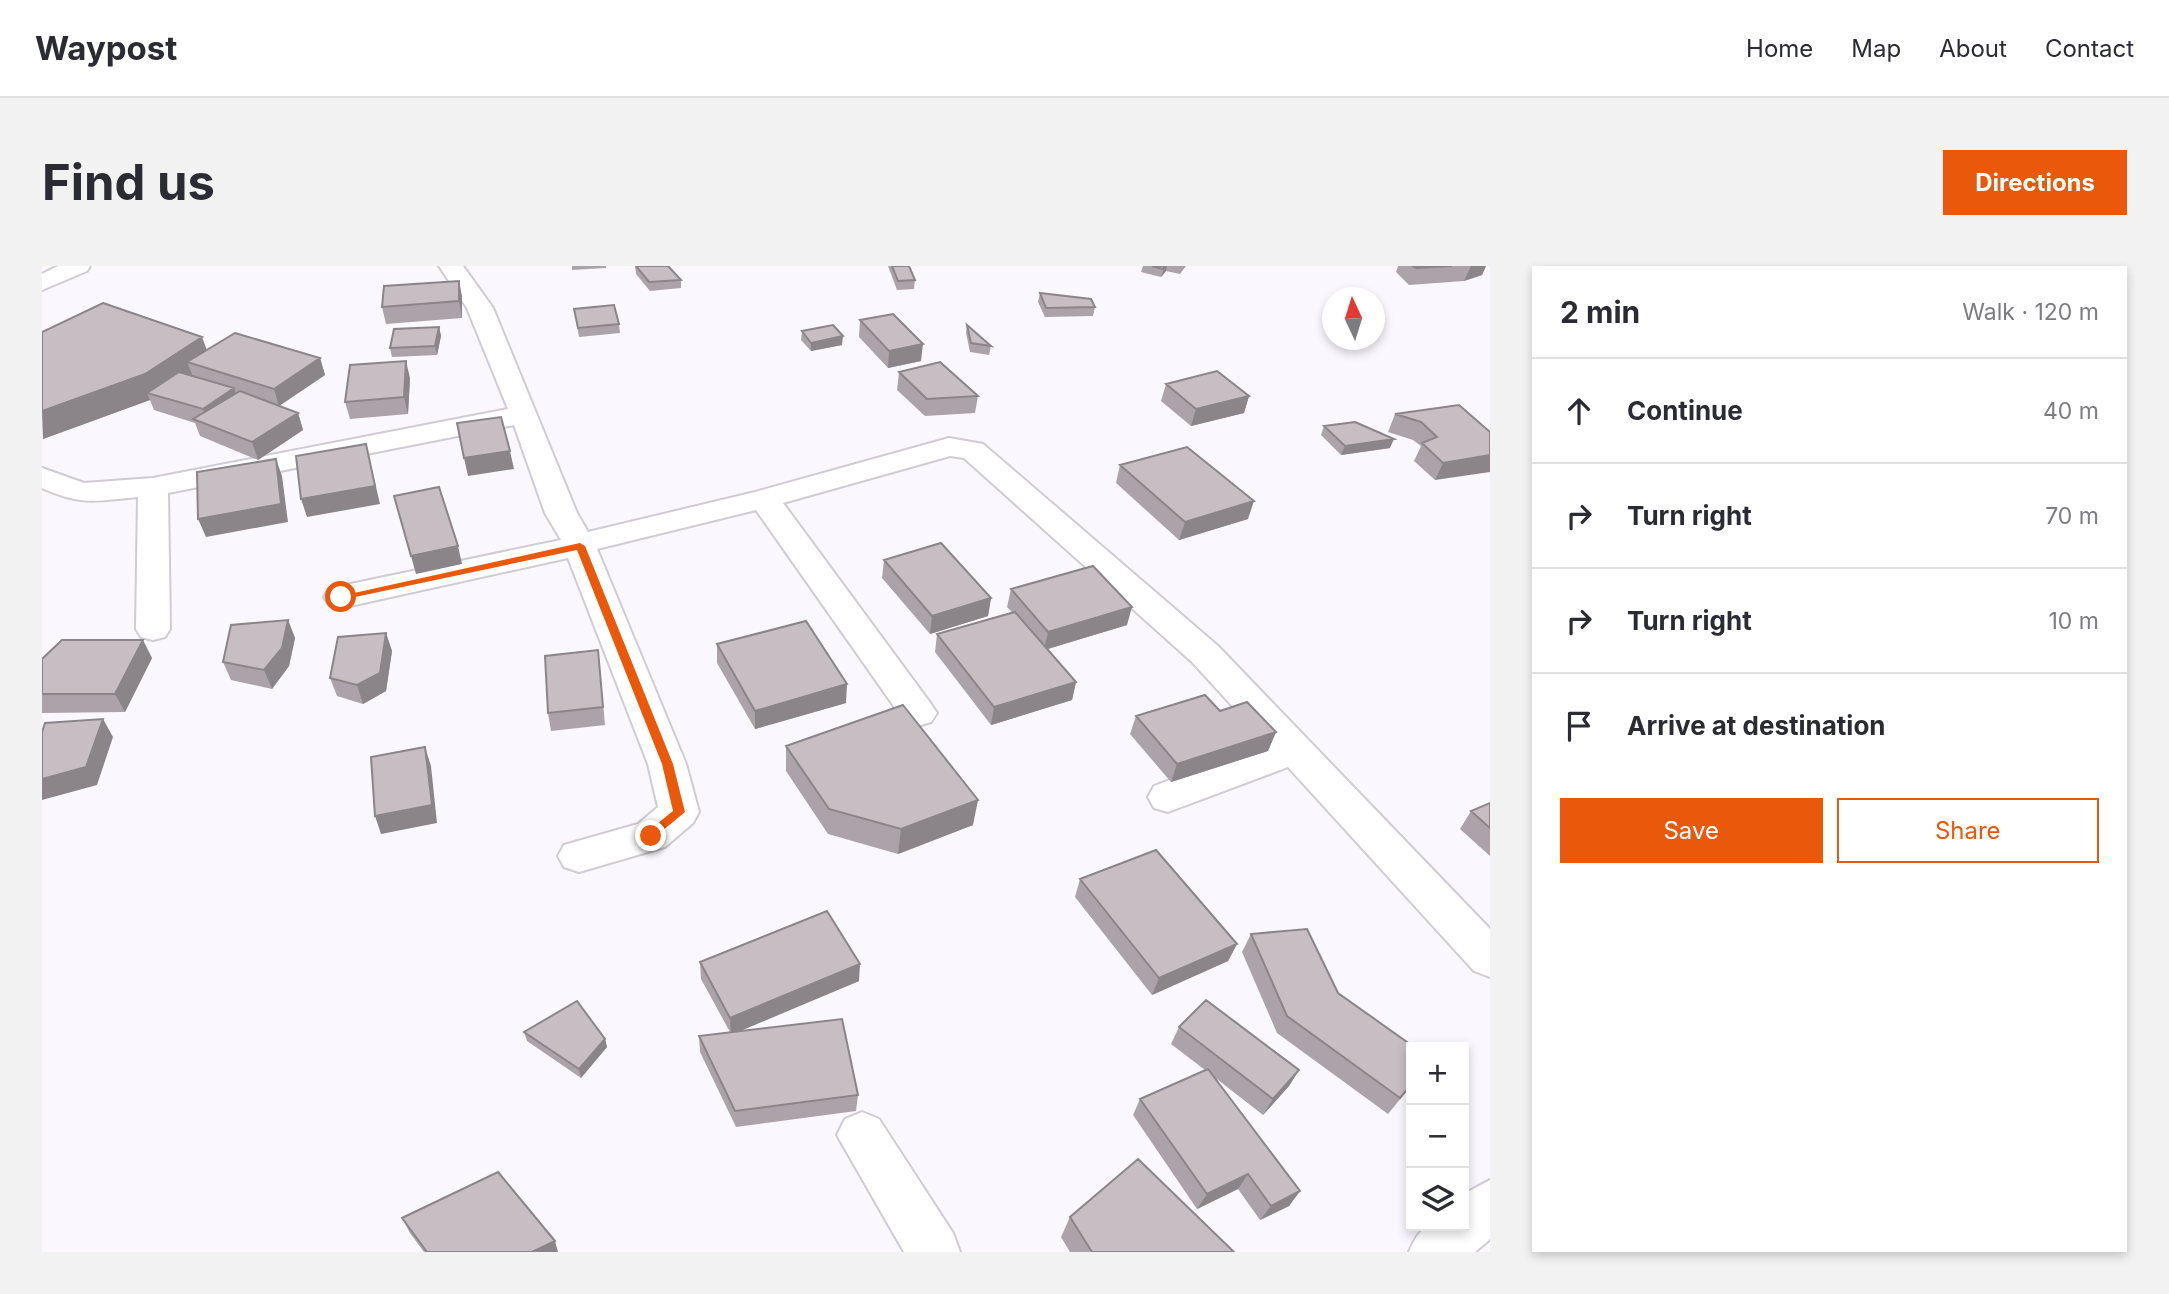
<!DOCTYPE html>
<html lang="en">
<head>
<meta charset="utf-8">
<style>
  :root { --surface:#fff; --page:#f2f2f3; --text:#2b2b33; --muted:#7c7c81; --line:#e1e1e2; --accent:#ea580c }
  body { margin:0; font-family:Inter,sans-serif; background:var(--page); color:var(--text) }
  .controls { position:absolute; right:21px; bottom:21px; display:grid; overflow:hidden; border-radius:0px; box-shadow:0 4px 10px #0003 }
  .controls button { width:63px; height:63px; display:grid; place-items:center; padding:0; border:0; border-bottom:2px solid var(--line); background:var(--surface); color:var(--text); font:35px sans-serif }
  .compass { position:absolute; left:1280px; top:21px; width:63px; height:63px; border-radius:50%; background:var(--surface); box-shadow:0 4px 10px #0003; rotate:356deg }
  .stop { position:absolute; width:21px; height:21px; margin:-16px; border:5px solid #ea580c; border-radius:50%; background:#fff }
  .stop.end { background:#ea580c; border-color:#fff; box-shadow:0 2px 7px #0008 }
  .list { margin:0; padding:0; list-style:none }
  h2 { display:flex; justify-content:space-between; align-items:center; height:91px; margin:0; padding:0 28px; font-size:30px }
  h2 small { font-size:23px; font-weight:400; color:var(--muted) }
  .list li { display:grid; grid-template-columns:46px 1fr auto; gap:21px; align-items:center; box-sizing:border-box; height:105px; padding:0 28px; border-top:2px solid var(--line) }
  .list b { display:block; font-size:26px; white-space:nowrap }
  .list em { font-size:23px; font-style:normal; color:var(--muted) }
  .actions { display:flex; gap:14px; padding:21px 28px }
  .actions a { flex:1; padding:16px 0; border:2px solid var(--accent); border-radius:0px; text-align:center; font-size:24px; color:var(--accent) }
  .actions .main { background:var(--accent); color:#fff }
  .icon { flex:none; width:38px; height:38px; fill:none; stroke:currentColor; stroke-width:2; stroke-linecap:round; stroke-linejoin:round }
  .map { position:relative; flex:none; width:1448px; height:986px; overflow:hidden; border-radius:0px }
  header { display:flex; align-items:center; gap:42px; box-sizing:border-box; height:98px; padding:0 35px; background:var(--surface); border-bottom:2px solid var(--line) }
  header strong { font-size:33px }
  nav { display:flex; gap:38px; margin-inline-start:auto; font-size:24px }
  .intro { display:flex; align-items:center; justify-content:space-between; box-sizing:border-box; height:168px; padding:0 42px }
  h1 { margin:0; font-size:49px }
  .button { padding:18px 32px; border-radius:0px; background:var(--accent); color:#fff; font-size:24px; font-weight:700 }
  main { display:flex; gap:42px; padding:0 42px }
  aside { flex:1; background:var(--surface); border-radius:0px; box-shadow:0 4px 10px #0003 }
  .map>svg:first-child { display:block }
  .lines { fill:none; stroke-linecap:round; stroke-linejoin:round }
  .minor-casing { stroke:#d0cbd4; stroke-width:4 }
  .major-casing { stroke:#d0cbd4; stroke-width:4 }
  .minor { fill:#fff; fill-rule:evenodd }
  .major { fill:#fff; fill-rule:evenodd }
  .wall { fill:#aba3a9 }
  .shaded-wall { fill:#8b8589 }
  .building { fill:#c7bec4; stroke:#8b8589; stroke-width:2 }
  .route { fill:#ea580c }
</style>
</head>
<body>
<header>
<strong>Waypost</strong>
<nav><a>Home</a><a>Map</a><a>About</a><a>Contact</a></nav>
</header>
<div class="intro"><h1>Find us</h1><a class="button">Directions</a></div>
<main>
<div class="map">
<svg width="1448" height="986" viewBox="0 0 1448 986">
  <rect width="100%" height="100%" fill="#fbf7fe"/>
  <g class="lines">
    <defs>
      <path id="minor" d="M 397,0 L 421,0 L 451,42 L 535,247 L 546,266 L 713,226 L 907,172 L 941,178 L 1176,380 L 1448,663 L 1448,711 L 1432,705 L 1246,501 L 1126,546 L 1112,542 L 1106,531 L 1112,520 L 1225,478 L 1150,396 L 922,192 L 908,190 L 741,237 L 889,438 L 895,447 L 889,456 L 876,460 L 863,456 L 714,244 L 555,283 L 644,498 L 657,546 L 651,557 L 623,581 L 537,606 L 522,601 L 516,590 L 522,579 L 596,558 L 616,541 L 606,498 L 526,292 L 299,342 L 287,339 L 282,331 L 287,323 L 299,320 L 519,274 L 503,247 L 472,159 L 126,227 L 128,363 L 123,371 L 111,374 L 99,371 L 94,363 L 96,231 C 52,235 41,240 0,222 L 0,202 L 42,217 L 111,212 L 466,143 L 425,42 Z
        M 820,846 L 837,853 L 911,967 L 918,986 L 862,986 L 795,869 L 803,853 Z"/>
      <path id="major" d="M 16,0 L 48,0 L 45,5 L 0,24 L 0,8 Z
        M 1448,914 L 1448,973 L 1433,986 L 1367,986 C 1380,953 1390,960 1422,960 L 1422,928 Z"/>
    </defs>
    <use href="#minor" class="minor-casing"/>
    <use href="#major" class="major-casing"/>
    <use href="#minor" class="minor"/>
    <use href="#major" class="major"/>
  </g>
  <path class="wall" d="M 530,0 L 564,0 L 564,2 L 530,4 Z
    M 593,0 L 639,14 L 639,22 L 608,25 L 594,8 Z
    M 846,0 L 867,0 L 873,14 L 872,23 L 855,24 Z
    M 1101,0 L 1144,0 L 1138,8 L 1124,5 L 1119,11 L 1099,6 Z
    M 1356,0 L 1444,0 L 1440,9 L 1422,15 L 1367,19 L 1354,6 Z
    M 417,15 L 420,31 L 420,52 L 344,58 L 340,41 Z
    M 998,27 L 1053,41 L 1051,50 L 1003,51 L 996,36 Z
    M 532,43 L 577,58 L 578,67 L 537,71 Z
    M 818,54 L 879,95 L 846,102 L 817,71 Z
    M 925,59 L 949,80 L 947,89 L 928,86 L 924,67 Z
    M 397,61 L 399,70 L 395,89 L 350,91 L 348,82 Z
    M 760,65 L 800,79 L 769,85 L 759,74 Z
    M 0,66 L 165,84 L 278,92 L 283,109 L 237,140 L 256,147 L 261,164 L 216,194 L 158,170 L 153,157 L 112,144 L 108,134 L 1,173 Z
    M 857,106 L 936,130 L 933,147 L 883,150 L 855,124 Z
    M 368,112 L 366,148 L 308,153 L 303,136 Z
    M 1124,118 L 1207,130 L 1202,147 L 1149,160 L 1119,135 Z
    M 1353,148 L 1448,166 L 1393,214 L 1372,195 L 1379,180 L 1371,174 L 1346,166 Z
    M 1282,160 L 1348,182 L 1299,189 L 1279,169 Z
    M 1078,199 L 1206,253 L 1137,274 L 1074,217 Z
    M 842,294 L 949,332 L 946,350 L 888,368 L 840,312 Z
    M 969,323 L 1085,359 L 1006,383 L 1034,416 L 1030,434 L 949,459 L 893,386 L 895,368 L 970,346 L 965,341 Z
    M 246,354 L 253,372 L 247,400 L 230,423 L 189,414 L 181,396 Z
    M 344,367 L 350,385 L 344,425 L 321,438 L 295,430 L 288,412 Z
    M 675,378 L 804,437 L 713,463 L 675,397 Z
    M 110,392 L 83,446 L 0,447 L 0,393 Z
    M 558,403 L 563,459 L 509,465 L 506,447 Z
    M 1178,445 L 1234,466 L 1226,485 L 1129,516 L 1088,468 L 1094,450 Z
    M 744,480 L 931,559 L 856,588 L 786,568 L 744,505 Z
    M 1448,537 L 1448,590 L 1418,563 L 1429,545 Z
    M 1038,613 L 1195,678 L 1186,695 L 1110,729 L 1033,631 Z
    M 1209,668 L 1296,727 L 1369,820 L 1346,848 L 1235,767 L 1200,686 Z
    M 658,696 L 817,715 L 697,765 L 816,829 L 814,845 L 694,861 L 658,786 L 657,770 L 688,766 L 659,713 Z
    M 1137,761 L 1257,804 L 1247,820 L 1221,849 L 1171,810 L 1258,925 L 1247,940 L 1218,954 L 1196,923 L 1155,943 L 1091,849 L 1098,833 L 1163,804 L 1129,778 Z
    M 482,766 L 563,773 L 565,781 L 539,812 L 485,775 Z
    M 1028,951 L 1192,986 L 1028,986 L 1019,971 Z
    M 360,952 L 516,986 L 382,986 L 368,967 Z"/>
  <path class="shaded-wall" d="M 1123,0 L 1125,0 L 1124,5 L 1119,11 Z
    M 1429,0 L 1444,0 L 1440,9 L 1422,15 Z
    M 417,15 L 420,31 L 420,52 L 417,35 Z
    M 397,61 L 399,70 L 395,89 L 393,80 Z
    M 801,70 L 800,79 L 769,85 L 769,77 Z
    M 160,71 L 169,95 L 145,96 L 150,108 L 116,130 L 105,127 L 108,134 L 1,173 L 0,145 Z
    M 881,78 L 879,95 L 846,102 L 847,85 Z
    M 278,92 L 283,109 L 237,140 L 232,123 Z
    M 364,95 L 368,112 L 366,148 L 362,131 Z
    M 192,122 L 198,139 L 166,159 L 161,143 Z
    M 1207,130 L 1202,147 L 1149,160 L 1154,143 Z
    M 256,147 L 261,164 L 216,194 L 210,176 Z
    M 1352,173 L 1348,182 L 1299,189 L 1303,180 Z
    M 324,178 L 338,238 L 265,251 L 259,233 Z
    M 468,185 L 472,203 L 426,210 L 422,192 Z
    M 1448,189 L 1448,206 L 1393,214 L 1401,197 Z
    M 234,193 L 240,210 L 246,256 L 164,271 L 156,253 Z
    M 1212,235 L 1206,253 L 1137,274 L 1143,256 Z
    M 416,280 L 420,298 L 374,308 L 369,290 Z
    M 949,332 L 946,350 L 888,368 L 890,350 Z
    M 1090,341 L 1085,359 L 1002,384 L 1006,366 Z
    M 246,354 L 253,372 L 247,400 L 230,423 L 222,404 Z
    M 344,367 L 350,385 L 344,425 L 321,438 L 315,419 Z
    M 101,374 L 110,392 L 83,446 L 73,428 Z
    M 1034,416 L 1030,434 L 949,459 L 952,441 Z
    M 805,418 L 804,437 L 713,463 L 713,445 Z
    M 61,453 L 71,471 L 55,519 L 0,534 L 0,513 Z
    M 1234,466 L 1226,485 L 1129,516 L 1135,498 Z
    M 383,481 L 389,500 L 395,557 L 339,568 L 333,550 Z
    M 936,534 L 931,559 L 856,588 L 859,563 Z
    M 1195,678 L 1186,695 L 1110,729 L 1117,712 Z
    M 818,698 L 817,715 L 689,769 L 688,752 Z
    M 563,773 L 565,781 L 539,812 L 537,803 Z
    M 1257,804 L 1247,820 L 1221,849 L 1231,833 Z
    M 1206,908 L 1196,923 L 1155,943 L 1165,928 Z
    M 1258,925 L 1247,940 L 1218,954 L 1229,940 Z
    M 513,975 L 516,986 L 490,986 Z"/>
  <path class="building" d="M 594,0 L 626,0 L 639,14 L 607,16 Z
    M 850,0 L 867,0 L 873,14 L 856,15 Z
    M 1110,0 L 1123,0 L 1121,3 Z
    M 1371,0 L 1410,0 L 1374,2 Z
    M 417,15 L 417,35 L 340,41 L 342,20 Z
    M 998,27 L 1049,33 L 1053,41 L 1004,42 Z
    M 61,37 L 160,71 L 103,108 L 0,145 L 0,66 Z
    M 572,39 L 577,58 L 536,62 L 532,43 Z
    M 851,48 L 881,78 L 847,85 L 818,54 Z
    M 791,59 L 801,70 L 769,77 L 760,65 Z
    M 925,59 L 949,80 L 929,77 Z
    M 397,61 L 393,80 L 348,82 L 352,63 Z
    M 193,67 L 278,92 L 232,123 L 145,96 Z
    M 364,95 L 362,131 L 303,136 L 308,99 Z
    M 898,96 L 936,130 L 885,133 L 857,106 Z
    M 1175,105 L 1207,130 L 1154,143 L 1124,118 Z
    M 137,106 L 192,122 L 161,143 L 105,127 Z
    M 198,125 L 256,147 L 210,176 L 151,153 Z
    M 1417,139 L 1448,166 L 1448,189 L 1401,197 L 1380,177 L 1395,171 L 1379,156 L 1353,148 Z
    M 459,151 L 468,185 L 422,192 L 415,157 Z
    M 1313,156 L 1352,173 L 1303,180 L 1282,160 Z
    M 324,178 L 333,220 L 259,233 L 254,190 Z
    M 1145,181 L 1212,235 L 1143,256 L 1078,199 Z
    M 234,193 L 239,238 L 156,253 L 155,206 Z
    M 397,221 L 416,280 L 369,290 L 352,230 Z
    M 899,277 L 949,332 L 890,350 L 842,294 Z
    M 1051,300 L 1090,341 L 1006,366 L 969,323 Z
    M 973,346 L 1034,416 L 952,441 L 895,368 Z
    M 246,354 L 240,382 L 222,404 L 181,396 L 189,359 Z
    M 764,355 L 805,418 L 713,445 L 675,378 Z
    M 344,367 L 338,407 L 315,419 L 288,412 L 296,371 Z
    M 20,374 L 101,374 L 73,428 L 0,428 L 0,393 Z
    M 556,384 L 561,441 L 506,447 L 503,390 Z
    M 1163,429 L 1178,445 L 1205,436 L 1234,466 L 1135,498 L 1094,450 Z
    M 861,439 L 936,534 L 859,563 L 787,543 L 744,480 Z
    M 61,453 L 44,501 L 0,513 L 0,466 L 3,457 Z
    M 383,481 L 390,539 L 333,550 L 329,491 Z
    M 1448,537 L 1448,562 L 1429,545 Z
    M 1114,584 L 1195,678 L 1117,712 L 1038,613 Z
    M 785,645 L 818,698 L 688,752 L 658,696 Z
    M 1265,663 L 1296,727 L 1372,781 L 1369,781 L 1369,819 L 1358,832 L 1245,750 L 1209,668 Z
    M 1164,734 L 1257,804 L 1231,833 L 1137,761 Z
    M 535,735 L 563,773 L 537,803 L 482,766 Z
    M 800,753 L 816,829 L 693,845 L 657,770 Z
    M 1166,803 L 1258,925 L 1229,940 L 1206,908 L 1165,928 L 1098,833 Z
    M 1096,893 L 1192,986 L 1050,986 L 1028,951 Z
    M 456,906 L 513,975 L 490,986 L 385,986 L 360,952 Z"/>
  <path class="route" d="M 538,277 L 543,280 L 631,498 L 643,546 L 609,574 L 605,573 L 605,566 L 631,545 L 620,498 L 535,284 L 299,334 L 294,331 Z"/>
</svg>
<div class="controls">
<button>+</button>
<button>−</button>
<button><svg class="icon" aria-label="layers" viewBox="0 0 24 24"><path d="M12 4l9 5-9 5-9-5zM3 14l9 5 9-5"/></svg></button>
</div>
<svg class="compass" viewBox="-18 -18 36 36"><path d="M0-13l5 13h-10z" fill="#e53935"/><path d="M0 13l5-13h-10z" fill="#7c7c81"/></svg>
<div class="stop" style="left:299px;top:331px"></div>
<div class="stop end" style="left:609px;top:570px"></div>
</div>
<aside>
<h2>2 min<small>Walk · 120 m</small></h2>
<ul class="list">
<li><svg class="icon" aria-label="ahead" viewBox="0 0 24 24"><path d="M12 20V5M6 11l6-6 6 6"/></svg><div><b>Continue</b></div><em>40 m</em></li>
<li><svg class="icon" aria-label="right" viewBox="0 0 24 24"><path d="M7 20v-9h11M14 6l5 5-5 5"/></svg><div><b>Turn right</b></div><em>70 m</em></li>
<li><svg class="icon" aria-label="right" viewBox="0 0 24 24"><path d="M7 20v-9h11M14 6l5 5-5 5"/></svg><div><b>Turn right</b></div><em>10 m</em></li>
<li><svg class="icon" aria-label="arrive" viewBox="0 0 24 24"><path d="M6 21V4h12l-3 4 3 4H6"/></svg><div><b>Arrive at destination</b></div></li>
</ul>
<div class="actions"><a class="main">Save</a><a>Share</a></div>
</aside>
</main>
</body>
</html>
